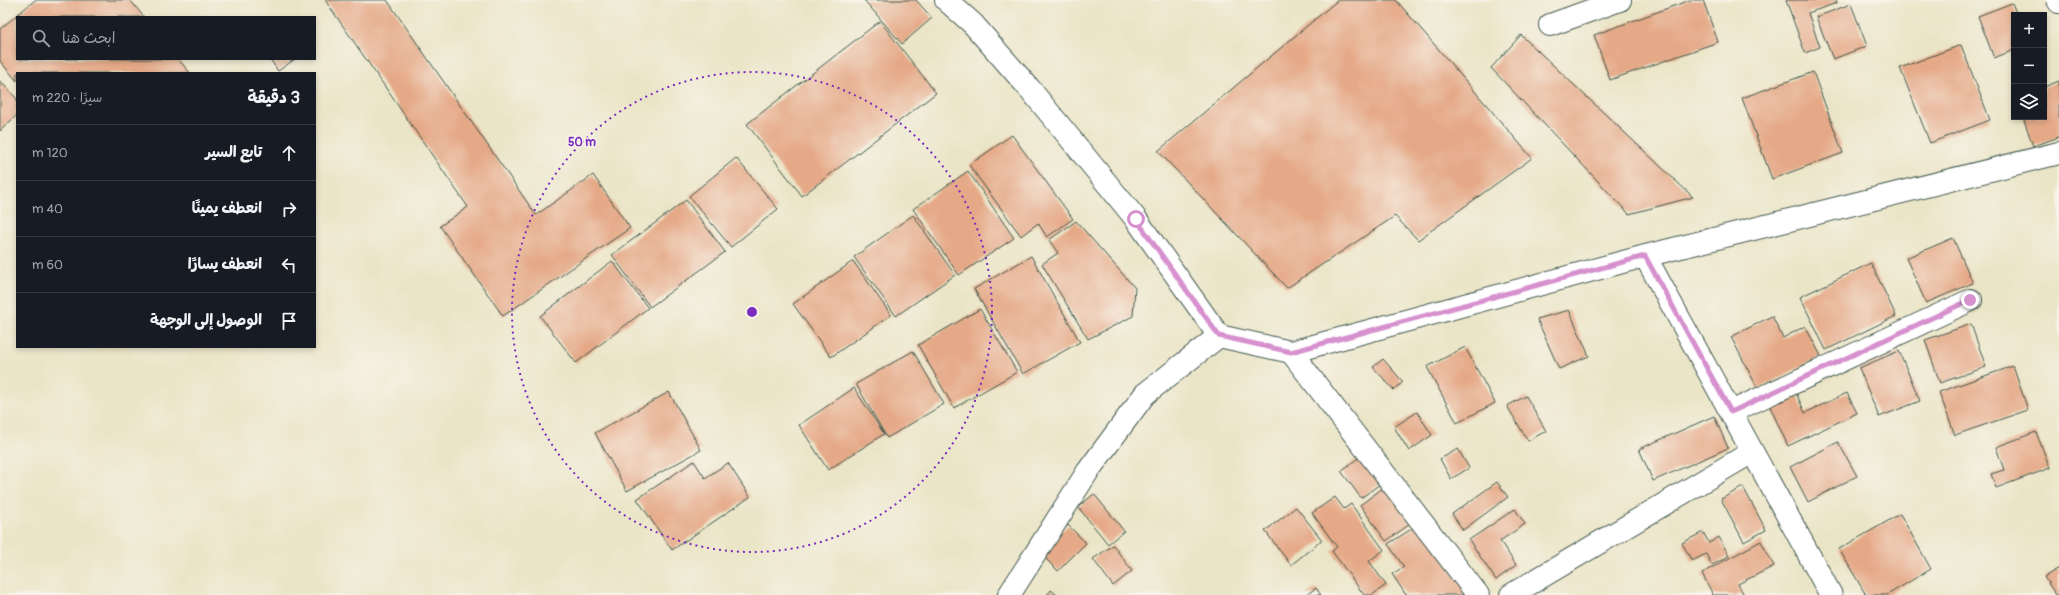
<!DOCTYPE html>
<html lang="ar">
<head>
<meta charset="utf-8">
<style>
  :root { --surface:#171b24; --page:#242831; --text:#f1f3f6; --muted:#9ea1a6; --line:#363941 }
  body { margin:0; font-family:Pangolin,"Playpen Sans Arabic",sans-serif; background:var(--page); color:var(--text); direction:rtl }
  .controls { position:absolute; right:12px; top:12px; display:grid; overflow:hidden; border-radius:0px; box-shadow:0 2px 6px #0003 }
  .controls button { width:36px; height:36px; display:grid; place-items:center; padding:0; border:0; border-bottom:1px solid var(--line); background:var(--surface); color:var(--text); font:20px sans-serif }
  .stop { position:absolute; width:12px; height:12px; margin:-9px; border:3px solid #d690ce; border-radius:50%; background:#fff }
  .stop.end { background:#d690ce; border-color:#fff; box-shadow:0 1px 4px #0008 }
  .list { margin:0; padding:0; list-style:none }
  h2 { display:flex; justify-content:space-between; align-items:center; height:52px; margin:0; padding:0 16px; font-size:17px }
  h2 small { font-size:13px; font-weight:400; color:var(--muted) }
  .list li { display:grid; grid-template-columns:26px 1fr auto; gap:12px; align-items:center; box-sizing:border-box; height:56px; padding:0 16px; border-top:1px solid var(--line) }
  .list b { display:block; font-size:15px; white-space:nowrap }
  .list em { font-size:13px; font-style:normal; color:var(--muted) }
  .icon { flex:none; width:22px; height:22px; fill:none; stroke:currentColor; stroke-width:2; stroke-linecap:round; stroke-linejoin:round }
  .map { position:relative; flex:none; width:2059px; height:595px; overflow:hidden; direction:ltr }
  .search { position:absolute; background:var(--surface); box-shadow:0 2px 6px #0003; left:16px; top:16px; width:300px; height:44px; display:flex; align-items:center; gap:10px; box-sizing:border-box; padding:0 14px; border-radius:0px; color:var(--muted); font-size:15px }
  .panel { position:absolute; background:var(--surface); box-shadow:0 2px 6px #0003; left:16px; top:72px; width:300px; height:276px; border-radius:0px; direction:rtl }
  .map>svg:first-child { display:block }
  .building { fill:#e5a987 }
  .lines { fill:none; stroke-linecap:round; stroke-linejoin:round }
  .minor-casing { stroke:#3e564a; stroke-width:24 }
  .minor { stroke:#fff; stroke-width:22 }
  .route { stroke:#d690ce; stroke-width:5 }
  .ring { fill:none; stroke:#7b2cbf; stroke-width:2; stroke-dasharray:2 4 }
  .centre { fill:#7b2cbf; stroke:#f7f3e8; stroke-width:2 }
  .ring-label { font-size:12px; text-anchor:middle; font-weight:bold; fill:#7b2cbf; stroke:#f7f3e8; stroke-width:3; stroke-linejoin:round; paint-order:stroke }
</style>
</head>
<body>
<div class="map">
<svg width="2059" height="595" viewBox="0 0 2059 595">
  <rect width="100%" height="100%" fill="#f7f3e8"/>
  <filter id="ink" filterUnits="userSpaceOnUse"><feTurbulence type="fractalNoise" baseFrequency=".025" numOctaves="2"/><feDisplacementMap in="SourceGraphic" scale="8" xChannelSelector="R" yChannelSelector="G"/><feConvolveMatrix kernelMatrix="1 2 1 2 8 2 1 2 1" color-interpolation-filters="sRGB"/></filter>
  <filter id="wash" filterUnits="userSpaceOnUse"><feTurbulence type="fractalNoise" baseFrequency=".012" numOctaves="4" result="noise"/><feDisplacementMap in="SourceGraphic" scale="16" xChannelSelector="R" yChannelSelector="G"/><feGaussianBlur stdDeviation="0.9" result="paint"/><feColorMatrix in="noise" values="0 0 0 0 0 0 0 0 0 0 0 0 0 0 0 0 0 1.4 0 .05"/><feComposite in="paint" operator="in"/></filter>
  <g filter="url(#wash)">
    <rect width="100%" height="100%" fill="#ebe5c8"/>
    <g id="blocks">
      <path class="building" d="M 35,0 L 130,0 L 144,17 L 17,17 L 17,59 L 178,59 L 190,73 L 17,73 L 17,81 L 0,61 L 0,29 Z
        M 325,0 L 387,0 L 536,215 L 593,175 L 630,228 L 503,316 L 440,226 L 468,207 Z
        M 864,0 L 916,0 L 932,18 L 902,44 Z
        M 1338,0 L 1396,0 L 1532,158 L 1418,240 L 1395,216 L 1287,288 L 1158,151 Z
        M 1690,0 L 1703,0 L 1718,42 L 1610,80 L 1594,35 Z
        M 1786,0 L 1836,0 L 1837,3 L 1808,13 L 1820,47 L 1805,53 Z
        M 2012,3 L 2017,15 L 2014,15 L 2014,50 L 1994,58 L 1978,16 Z
        M 1851,4 L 1867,46 L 1833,59 L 1816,17 Z
        M 880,21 L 936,93 L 802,196 L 747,124 Z
        M 1521,35 L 1693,197 L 1629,214 L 1491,68 Z
        M 1961,45 L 1990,120 L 1930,143 L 1900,68 Z
        M 270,59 L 295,59 L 278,71 Z
        M 1813,72 L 1843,153 L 1772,179 L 1742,98 Z
        M 0,81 L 17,99 L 17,115 L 0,131 Z
        M 2059,81 L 2059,137 L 2033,146 L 2023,117 L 2044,117 L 2044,87 Z
        M 1012,135 L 1073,219 L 1047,237 L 1038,223 L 1021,236 L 969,165 Z
        M 736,158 L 778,209 L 731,247 L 689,196 Z
        M 968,171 L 1014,238 L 959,275 L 913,209 Z
        M 686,200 L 725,252 L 650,307 L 612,255 Z
        M 913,215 L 955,275 L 896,316 L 854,257 Z
        M 1076,221 L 1135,288 L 1133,316 L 1088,339 L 1042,264 L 1058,253 L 1049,240 Z
        M 1953,238 L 1973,283 L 1926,303 L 1906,258 Z
        M 1031,256 L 1080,342 L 1023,374 L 974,289 Z
        M 612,261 L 648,308 L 576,363 L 540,316 Z
        M 853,261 L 891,315 L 831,357 L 793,304 Z
        M 1871,263 L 1896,316 L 1826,350 L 1800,297 Z
        M 980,309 L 1017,372 L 954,408 L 918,345 Z
        M 1569,310 L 1589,356 L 1559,369 L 1537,319 Z
        M 1772,316 L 1783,338 L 1805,326 L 1821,356 L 1758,389 L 1731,337 Z
        M 1971,324 L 1986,367 L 1940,383 L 1925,340 Z
        M 1465,347 L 1495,403 L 1457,423 L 1427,367 Z
        M 913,351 L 944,404 L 887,438 L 856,384 Z
        M 1899,351 L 1920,401 L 1879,417 L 1859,368 Z
        M 1383,359 L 1403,382 L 1394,390 L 1373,367 Z
        M 2013,366 L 2028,410 L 1955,435 L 1939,392 Z
        M 1793,386 L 1805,413 L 1847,393 L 1857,413 L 1788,446 L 1766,398 Z
        M 854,388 L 884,434 L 828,470 L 799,425 Z
        M 669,392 L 701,450 L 627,491 L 595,433 Z
        M 1526,396 L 1546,431 L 1528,441 L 1507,406 Z
        M 1417,412 L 1432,435 L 1409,451 L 1394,427 Z
        M 1714,416 L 1728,448 L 1653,481 L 1639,449 Z
        M 2036,432 L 2050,468 L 1996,488 L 1991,474 L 2004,470 L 1996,447 Z
        M 1838,442 L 1857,476 L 1808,502 L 1790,467 Z
        M 1458,449 L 1469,468 L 1451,479 L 1440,459 Z
        M 1365,453 L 1384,481 L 1361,498 L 1341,471 Z
        M 694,461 L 705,478 L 728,463 L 750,497 L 672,550 L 637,499 Z
        M 1497,482 L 1508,497 L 1463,530 L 1452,514 Z
        M 1387,485 L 1413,522 L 1386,541 L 1360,505 Z
        M 1743,487 L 1766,530 L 1744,542 L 1721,499 Z
        M 1094,494 L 1124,531 L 1108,544 L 1078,507 Z
        M 1335,497 L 1344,509 L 1351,504 L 1384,550 L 1369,561 L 1386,585 L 1372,595 L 1364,595 L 1332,551 L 1337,547 L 1312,513 Z
        M 1296,507 L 1322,540 L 1291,565 L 1265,531 Z
        M 1515,509 L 1525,524 L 1500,541 L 1516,565 L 1496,580 L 1469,540 Z
        M 1900,514 L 1931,569 L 1887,595 L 1866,595 L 1839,549 Z
        M 1421,523 L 1468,595 L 1406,595 L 1392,574 L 1404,567 L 1388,544 Z
        M 1068,525 L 1086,543 L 1058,571 L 1040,553 Z
        M 1703,532 L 1709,543 L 1719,537 L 1729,556 L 1712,565 L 1706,554 L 1692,561 L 1682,543 Z
        M 1761,541 L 1774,566 L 1738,584 L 1744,595 L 1713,595 L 1702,573 Z
        M 1113,545 L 1132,571 L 1113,586 L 1093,559 Z
        M 2059,568 L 2059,595 L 2056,595 L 2044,577 Z
        M 1316,588 L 1321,595 L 1306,595 Z
        M 1051,590 L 1057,595 L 1047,595 Z"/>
    </g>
  </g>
  <g filter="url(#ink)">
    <use href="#blocks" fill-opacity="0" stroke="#3e564a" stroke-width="1"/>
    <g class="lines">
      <defs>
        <path id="minor" d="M 946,0 L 973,24 L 1029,88 L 1136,219 L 1219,336
          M 2058,0 L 2059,2
          M 1550,25 L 1620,0
          M 1645,256 L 1831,595
          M 1291,352 L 1478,595
          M 1731,412 L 1971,300
          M 1009,595 L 1088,471 L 1145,394 L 1219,336 L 1291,352 L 1645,256 L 2059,153
          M 1511,595 L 1752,452"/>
      </defs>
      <use href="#minor" class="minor-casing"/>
      <use href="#minor" class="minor"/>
    </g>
  </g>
  <g class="lines" filter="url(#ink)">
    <path class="route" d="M 1136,219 L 1219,336 L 1291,352 L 1645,256 L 1731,412 L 1970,300"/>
  </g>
  <circle class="ring" cx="752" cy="312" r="240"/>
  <circle cx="752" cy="312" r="6" class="centre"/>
  <g class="ring-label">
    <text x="582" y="146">50 m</text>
  </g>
</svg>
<div class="controls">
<button>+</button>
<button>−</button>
<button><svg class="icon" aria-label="layers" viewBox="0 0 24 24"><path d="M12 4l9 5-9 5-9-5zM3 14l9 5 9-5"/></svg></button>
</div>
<div class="stop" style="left:1136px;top:219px"></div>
<div class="stop end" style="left:1970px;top:300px"></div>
<div class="search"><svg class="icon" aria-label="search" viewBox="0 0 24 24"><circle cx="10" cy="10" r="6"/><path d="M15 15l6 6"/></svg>ابحث هنا</div>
<section class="panel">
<h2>3 دقيقة<small>سيرًا · 220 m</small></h2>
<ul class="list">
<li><svg class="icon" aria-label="ahead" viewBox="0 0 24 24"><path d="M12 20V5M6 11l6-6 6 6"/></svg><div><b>تابع السير</b></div><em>120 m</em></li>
<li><svg class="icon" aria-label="right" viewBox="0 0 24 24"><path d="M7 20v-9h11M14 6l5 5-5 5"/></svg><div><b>انعطف يمينًا</b></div><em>40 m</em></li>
<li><svg class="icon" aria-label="left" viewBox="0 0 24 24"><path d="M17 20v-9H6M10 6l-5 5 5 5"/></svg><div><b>انعطف يسارًا</b></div><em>60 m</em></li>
<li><svg class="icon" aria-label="arrive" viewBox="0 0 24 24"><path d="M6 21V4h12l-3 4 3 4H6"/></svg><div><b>الوصول إلى الوجهة</b></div></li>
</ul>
</section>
</div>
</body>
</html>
